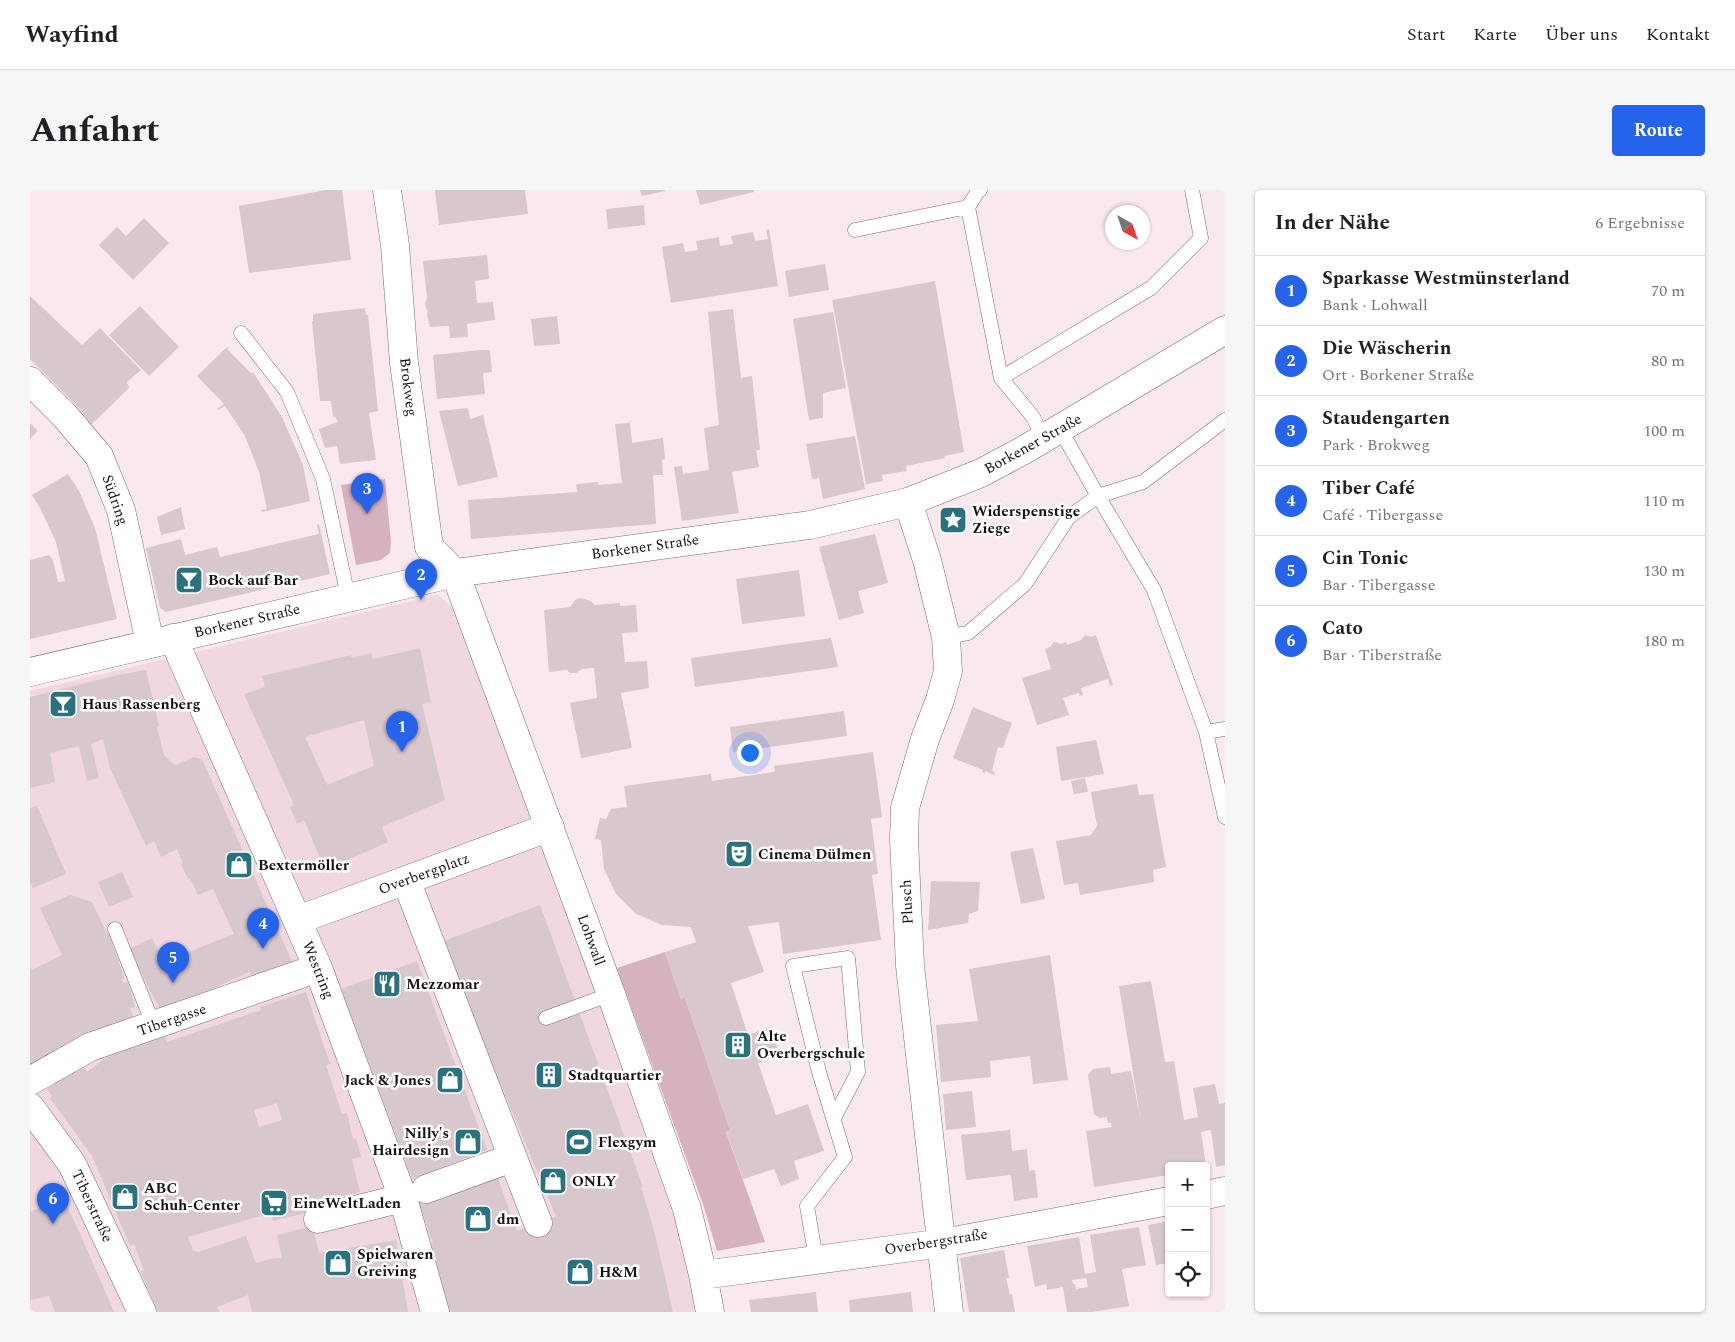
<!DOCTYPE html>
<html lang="de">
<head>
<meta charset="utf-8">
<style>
  :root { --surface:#fff; --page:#f6f6f6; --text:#202124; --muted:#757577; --line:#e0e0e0; --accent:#2563eb }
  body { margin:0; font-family:Spectral,serif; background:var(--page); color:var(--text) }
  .controls { position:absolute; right:15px; bottom:15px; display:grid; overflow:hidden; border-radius:5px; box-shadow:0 1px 4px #0004 }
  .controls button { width:45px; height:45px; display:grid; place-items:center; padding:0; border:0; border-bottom:1px solid var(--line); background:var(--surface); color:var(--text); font:25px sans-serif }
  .compass { position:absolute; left:1075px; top:15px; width:45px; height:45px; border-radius:50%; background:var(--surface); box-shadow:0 1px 4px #0004; rotate:140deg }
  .you { position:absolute; left:719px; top:562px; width:18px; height:18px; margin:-12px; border:4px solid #fff; border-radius:50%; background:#1a73e8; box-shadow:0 0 0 8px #1a73e833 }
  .badge { display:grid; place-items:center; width:32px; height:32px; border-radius:50%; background:var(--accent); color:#fff; font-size:16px; font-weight:700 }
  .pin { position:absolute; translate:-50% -41px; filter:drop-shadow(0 1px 2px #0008) }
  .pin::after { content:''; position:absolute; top:26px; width:18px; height:15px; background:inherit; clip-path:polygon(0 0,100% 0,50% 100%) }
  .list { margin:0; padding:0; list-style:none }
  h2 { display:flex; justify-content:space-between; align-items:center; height:65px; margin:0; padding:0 20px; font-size:21px }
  h2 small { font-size:16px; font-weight:400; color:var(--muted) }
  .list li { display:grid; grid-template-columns:32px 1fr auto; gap:15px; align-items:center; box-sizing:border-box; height:70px; padding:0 20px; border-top:1px solid var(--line) }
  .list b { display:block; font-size:19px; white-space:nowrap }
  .list p { margin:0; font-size:16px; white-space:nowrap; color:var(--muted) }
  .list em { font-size:16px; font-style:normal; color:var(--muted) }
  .icon { flex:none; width:28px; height:28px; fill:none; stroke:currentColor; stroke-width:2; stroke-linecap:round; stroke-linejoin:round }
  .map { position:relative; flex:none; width:1195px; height:1122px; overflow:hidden; border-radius:5px }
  header { display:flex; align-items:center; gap:30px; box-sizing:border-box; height:70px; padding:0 25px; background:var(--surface); border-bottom:1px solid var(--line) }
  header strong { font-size:24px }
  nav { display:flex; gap:28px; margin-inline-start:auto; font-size:18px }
  .intro { display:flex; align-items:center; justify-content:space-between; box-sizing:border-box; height:120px; padding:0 30px }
  h1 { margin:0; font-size:35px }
  .button { padding:12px 22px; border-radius:5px; background:var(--accent); color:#fff; font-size:18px; font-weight:700 }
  main { display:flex; gap:30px; padding:0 30px }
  aside { flex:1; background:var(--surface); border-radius:5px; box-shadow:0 1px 4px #0004 }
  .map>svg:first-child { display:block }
  .built { fill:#f1d7e0 }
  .green { fill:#d6b1be }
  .building { fill:#d8c7cd; fill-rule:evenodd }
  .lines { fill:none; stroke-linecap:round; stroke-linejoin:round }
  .lane-casing { stroke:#7c6c72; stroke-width:15 }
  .street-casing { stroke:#7c6c72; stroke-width:29 }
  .secondary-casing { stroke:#7c6c72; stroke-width:29 }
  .lane { stroke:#fff; stroke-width:14 }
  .street { stroke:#fff; stroke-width:28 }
  .secondary { stroke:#fff; stroke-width:28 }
  .labels { text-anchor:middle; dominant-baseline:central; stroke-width:5; stroke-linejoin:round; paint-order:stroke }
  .street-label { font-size:15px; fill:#181214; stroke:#fff }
  .poi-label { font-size:15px; font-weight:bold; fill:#181214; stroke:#fff; text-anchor:start }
</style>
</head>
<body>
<header>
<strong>Wayfind</strong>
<nav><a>Start</a><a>Karte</a><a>Über uns</a><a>Kontakt</a></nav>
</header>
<div class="intro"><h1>Anfahrt</h1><a class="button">Route</a></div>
<main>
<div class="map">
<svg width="1195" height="1122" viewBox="0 0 1195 1122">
  <rect width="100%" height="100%" fill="#fae8ef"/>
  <path class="built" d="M 408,405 L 425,420 L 620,934 L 672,1122 L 0,1122 L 0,501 Z"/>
  <path class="green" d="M 355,289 L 361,352 L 360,363 L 351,370 L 326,375 L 311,295 Z
    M 635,762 L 651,809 L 655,808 L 700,940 L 696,942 L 735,1052 L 687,1061 L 674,1017 L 587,778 Z"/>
  <path class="building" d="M 296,0 L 312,0 L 321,70 L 219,83 L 209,16 Z
    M 405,0 L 495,0 L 498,24 L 409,35 Z
    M 610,0 L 635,0 L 635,1 L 612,6 Z
    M 666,0 L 724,0 L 724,2 L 670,15 Z
    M 614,15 L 615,35 L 578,39 L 576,19 Z
    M 114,28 L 139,53 L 103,90 L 69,55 L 87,37 L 96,46 Z
    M 739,39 L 748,96 L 641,113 L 632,57 L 653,53 L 655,62 L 668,60 L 666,51 L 689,47 L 690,56 L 703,54 L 701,46 L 723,42 L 725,51 L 738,49 L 736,40 Z
    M 457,65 L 459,89 L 445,91 L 447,113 L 463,112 L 465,130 L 437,134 L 438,147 L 420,148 L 419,136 L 400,137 L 397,125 L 398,120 L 396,118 L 395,113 L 397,108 L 393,71 Z
    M 795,74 L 799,100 L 759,107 L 755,81 Z
    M 905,91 L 934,262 L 914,266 L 915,268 L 876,276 L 877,281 L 852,285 L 853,291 L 836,294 L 802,110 Z
    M 0,106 L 52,155 L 70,138 L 111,180 L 97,192 L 99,198 L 61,235 L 51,220 L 0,169 Z
    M 110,116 L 149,157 L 119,186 L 79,145 Z
    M 335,118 L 336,125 L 338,125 L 348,221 L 339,223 L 346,270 L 310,274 L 307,256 L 295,258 L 289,239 L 307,232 L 306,227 L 303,227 L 301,211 L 290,211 L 282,131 L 283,131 L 283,124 Z
    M 703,119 L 711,188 L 722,186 L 730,260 L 726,260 L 729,277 L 702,282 L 709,323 L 652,331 L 644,277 L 652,276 L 653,284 L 679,280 L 674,238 L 689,235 L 678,122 Z
    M 803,122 L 816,198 L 793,203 L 793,228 L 779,230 L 763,129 Z
    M 527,126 L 530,154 L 504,156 L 501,129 Z
    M 197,157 L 199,158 L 197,159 L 222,184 L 223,182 L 252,227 L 273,275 L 280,311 L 232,322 L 231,320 L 237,319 L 229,282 L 215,246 L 195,216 L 188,220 L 187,219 L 194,214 L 167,186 Z
    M 450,160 L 460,160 L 462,182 L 453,183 L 455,204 L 407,209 L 403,165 Z
    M 438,218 L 440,229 L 453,225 L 468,287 L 428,296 L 409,221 Z
    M 0,233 L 8,241 L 0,249 Z
    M 600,233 L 602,253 L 633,248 L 635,269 L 632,270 L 633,285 L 623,285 L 626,334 L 441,349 L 438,310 L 547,302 L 546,294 L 568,292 L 568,295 L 592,293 L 585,234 Z
    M 825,246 L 835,299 L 793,309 L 789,288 L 782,289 L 776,254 Z
    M 38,284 L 49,301 L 65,338 L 87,429 L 0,449 L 0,370 L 19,365 L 23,370 L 28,392 L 35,391 L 26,352 L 11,320 L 2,305 Z
    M 151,317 L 155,339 L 131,345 L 127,327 Z
    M 289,334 L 300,384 L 136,422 L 130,418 L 116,358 L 151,349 L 155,365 L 187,357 L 190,367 L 289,344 L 287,335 Z
    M 845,344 L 858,393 L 828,401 L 834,423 L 809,430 L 789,357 Z
    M 769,380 L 775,426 L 712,434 L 706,389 Z
    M 551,408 L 561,411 L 564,415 L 590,413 L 590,416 L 606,415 L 608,442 L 592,443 L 595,472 L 617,471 L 619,498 L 591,503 L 602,558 L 551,568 L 540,513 L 567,508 L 564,478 L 552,479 L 546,483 L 540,483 L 537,480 L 519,482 L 514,420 L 540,417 L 546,409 Z
    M 1055,445 L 1061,447 L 1066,445 L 1083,495 L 1080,496 L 1078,489 L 1051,498 L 1053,505 L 1050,506 L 1049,503 L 1033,508 L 1039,525 L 1007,535 L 992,488 L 1021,479 L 1015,459 L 1020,457 L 1024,452 L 1031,454 L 1036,452 L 1037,455 L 1051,450 Z
    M 801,448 L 808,477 L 665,497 L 661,468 Z
    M 390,458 L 401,512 L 392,514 L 415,610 L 352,637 L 358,652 L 295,680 L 274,630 L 267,634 L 260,617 L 264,615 L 214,504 L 235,497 L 232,486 L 321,465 L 322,468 L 341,463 L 343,469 ZM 334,530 L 344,576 L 297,595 L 275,547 Z
    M 116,480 L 129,536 L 127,537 L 134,565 L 145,575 L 164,567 L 172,569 L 263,774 L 223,791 L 219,782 L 131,822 L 99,759 L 122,748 L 134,772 L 204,744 L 183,699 L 168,705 L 160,688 L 158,689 L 151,674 L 153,673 L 147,659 L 131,667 L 124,651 L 116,656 L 80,578 L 73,549 L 61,554 L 69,588 L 57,591 L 49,556 L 20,563 L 25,592 L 0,598 L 0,507 L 83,486 Z
    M 943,517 L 982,533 L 973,558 L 968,557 L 962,581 L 965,582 L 964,585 L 955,581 L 955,583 L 952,582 L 953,580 L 923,568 Z
    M 814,521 L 817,546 L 703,562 L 700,537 Z
    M 1066,550 L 1074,584 L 1031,591 L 1026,557 Z
    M 843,562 L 852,627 L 841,629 L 848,684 L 842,685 L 851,750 L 753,764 L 749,732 L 718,736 L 734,782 L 701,793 L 718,845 L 740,837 L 750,865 L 728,873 L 746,925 L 778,914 L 794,961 L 764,971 L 769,989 L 751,996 L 744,979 L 713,989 L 696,941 L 700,940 L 655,808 L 651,810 L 635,762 L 666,752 L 661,737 L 632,735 L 606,724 L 586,704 L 574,679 L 571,650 L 565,649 L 570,628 L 576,629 L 581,619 L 597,617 L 594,596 L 681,584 L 682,591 L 745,582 L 744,576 Z
    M 1055,588 L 1058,602 L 1044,604 L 1041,591 Z
    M 1107,594 L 1109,605 L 1123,604 L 1136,677 L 1123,680 L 1124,692 L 1050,705 L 1048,693 L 1034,695 L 1026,651 L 1061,645 L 1067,636 L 1061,602 Z
    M 7,616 L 36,684 L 3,698 L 0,692 L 0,618 Z
    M 1003,658 L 1015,709 L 991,714 L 980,662 Z
    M 92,682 L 103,707 L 79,717 L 68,692 Z
    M 901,691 L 950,692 L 948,721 L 939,724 L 938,733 L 898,740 Z
    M 40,705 L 62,712 L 77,744 L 79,743 L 94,787 L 92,788 L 93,793 L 98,792 L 105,817 L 100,818 L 104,829 L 0,877 L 0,777 L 2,780 L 32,765 L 10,718 Z
    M 510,715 L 613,997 L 611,997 L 624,1040 L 643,1122 L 417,1122 L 398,1056 L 403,1053 L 388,1012 L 466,983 L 487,1041 L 526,1026 L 411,752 Z
    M 1020,765 L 1038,890 L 1003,894 L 1000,866 L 960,871 L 961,887 L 911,892 L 906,835 L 948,831 L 939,779 Z
    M 387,771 L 457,960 L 382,989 L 311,799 Z
    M 1121,791 L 1135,872 L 1144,871 L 1154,930 L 1168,927 L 1163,898 L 1185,894 L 1189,914 L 1195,913 L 1195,975 L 1186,977 L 1181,940 L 1171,942 L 1176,976 L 1139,976 L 1139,985 L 1064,997 L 1056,941 L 1082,937 L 1081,933 L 1078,933 L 1077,927 L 1070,928 L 1064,924 L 1058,885 L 1063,879 L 1080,877 L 1081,884 L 1101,881 L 1111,932 L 1089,796 Z
    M 276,802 L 300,874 L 296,875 L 312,924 L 317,923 L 323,949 L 326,949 L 331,967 L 322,969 L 330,1002 L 277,1014 L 279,1022 L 243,1031 L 241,1023 L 158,1047 L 163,1060 L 168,1062 L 216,1046 L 226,1073 L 240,1069 L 252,1068 L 247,1045 L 283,1036 L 289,1063 L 366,1050 L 378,1122 L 222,1122 L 218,1105 L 187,1117 L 190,1122 L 128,1122 L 111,1082 L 114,1080 L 104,1054 L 100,1056 L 62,966 L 20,908 L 22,906 L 17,899 L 51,874 L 57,882 L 80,865 L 79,862 L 135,845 L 137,852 L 231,820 L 230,817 ZM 247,913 L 252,930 L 229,937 L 224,920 Z
    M 942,901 L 946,937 L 916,940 L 913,904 Z
    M 980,940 L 982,961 L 997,959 L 999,981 L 1005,980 L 1008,1007 L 984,1011 L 981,985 L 936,990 L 931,945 Z
    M 33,1007 L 51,1046 L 84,1122 L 25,1122 L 19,1106 L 0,1110 L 0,1022 Z
    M 1139,1031 L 1139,1073 L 1126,1075 L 1118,1035 Z
    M 1109,1037 L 1116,1075 L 1092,1079 L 1099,1116 L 1062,1122 L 1037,1122 L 1033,1097 L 1017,1100 L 1016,1094 L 1005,1097 L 997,1056 L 1049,1047 L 1055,1084 L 1066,1082 L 1060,1045 ZM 1056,1088 L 1058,1097 L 1046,1099 L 1045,1094 L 1043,1094 L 1042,1090 Z
    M 974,1060 L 979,1088 L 976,1088 L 980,1105 L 982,1104 L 985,1122 L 939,1122 L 930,1068 Z
    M 786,1102 L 788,1122 L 721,1122 L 719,1110 Z
    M 881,1102 L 883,1122 L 820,1122 L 819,1110 Z"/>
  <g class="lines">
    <defs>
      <path id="lane" d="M 950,0 L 948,1 L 938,17 L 971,188 L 1003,227 L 1014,249
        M 825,40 L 938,17
        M 211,143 L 257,202 L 293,289 L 318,407
        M 971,188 L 1121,98 L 1171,48 L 1162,0
        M 1195,230 L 1113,292 L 1068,306 L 1124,400 L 1176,542 L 1195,627
        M 916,447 L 938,443 L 995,394 L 1039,327 L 1068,306 L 1030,239
        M 1176,542 L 1195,539
        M 85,739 L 124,836
        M 516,828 L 581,804
        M 786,1069 L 777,1016 L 815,967 L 789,882 L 763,776 L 818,768 L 828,882 L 804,928"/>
      <path id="street" d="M 357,0 L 365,55 L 374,173 L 399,357 L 425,383 L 581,804 L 657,1019 L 673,1085 L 680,1122
        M 0,191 L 35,226 L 69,266 L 91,320 L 120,453
        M 878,312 L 897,370 L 916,447 L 918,481 L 910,510 L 895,549 L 875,618 L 874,650 L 880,776 L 919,1122
        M 143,448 L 288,778 L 373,1008 L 405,1122
        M 376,690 L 508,1033
        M 268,730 L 520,637
        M 0,891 L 60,857 L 288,778
        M 0,917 L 42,974 L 112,1122
        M 396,999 L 482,968
        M 1176,1005 L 1195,1001
        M 288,1029 L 373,1008
        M 673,1085 L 913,1053 L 1139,1011"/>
      <path id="secondary" d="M 0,482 L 425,383 L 780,335 L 878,312 L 951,283 L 994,260 L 1195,140"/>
    </defs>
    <use href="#lane" class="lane-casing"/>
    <use href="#street" class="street-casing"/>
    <use href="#secondary" class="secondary-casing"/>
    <use href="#lane" class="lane"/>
    <use href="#street" class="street"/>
    <use href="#secondary" class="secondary"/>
  </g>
  <defs>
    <symbol id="sight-square" viewBox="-11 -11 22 22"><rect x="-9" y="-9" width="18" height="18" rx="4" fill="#2a727d" stroke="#fff"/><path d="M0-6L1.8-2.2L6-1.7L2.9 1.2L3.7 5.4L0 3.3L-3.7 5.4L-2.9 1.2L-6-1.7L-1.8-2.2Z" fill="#fff"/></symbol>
    <symbol id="bar-square" viewBox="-11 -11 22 22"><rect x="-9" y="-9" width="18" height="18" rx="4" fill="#2a727d" stroke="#fff"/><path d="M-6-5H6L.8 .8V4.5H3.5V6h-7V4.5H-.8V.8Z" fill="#fff"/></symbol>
    <symbol id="theatre-square" viewBox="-11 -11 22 22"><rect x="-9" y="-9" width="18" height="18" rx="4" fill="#2a727d" stroke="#fff"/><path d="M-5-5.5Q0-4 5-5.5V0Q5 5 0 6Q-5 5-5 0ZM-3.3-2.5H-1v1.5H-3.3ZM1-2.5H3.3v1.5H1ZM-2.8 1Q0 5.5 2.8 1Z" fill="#fff"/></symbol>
    <symbol id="shop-square" viewBox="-11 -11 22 22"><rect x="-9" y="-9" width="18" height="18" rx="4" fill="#2a727d" stroke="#fff"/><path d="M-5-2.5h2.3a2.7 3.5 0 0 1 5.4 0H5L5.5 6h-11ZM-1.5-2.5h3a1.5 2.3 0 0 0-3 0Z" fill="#fff"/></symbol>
    <symbol id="restaurant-square" viewBox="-11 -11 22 22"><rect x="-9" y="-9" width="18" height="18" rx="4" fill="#2a727d" stroke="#fff"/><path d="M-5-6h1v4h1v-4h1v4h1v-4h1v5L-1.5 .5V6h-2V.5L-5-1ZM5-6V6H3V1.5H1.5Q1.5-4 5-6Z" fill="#fff"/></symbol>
    <symbol id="building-square" viewBox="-11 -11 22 22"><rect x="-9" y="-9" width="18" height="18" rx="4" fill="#2a727d" stroke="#fff"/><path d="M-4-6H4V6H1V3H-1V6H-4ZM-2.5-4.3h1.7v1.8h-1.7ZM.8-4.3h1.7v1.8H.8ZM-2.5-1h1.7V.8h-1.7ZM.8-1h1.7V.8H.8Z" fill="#fff"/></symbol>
    <symbol id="stadium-square" viewBox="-11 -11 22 22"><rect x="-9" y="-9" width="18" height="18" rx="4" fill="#2a727d" stroke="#fff"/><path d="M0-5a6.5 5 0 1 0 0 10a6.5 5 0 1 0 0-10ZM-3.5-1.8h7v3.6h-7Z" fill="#fff"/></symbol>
    <symbol id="supermarket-square" viewBox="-11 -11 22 22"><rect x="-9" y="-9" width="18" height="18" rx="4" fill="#2a727d" stroke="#fff"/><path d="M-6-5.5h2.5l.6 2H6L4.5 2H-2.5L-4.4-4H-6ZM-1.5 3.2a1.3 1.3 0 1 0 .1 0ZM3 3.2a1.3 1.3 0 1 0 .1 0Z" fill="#fff"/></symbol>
  </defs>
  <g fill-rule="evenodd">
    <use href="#sight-square" x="907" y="314" width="32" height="32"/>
    <use href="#bar-square" x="143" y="374" width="32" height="32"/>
    <use href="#bar-square" x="17" y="498" width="32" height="32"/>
    <use href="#theatre-square" x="693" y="648" width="32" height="32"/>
    <use href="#shop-square" x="193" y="659" width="32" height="32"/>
    <use href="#restaurant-square" x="341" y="778" width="32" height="32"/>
    <use href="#building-square" x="692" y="839" width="32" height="32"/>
    <use href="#building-square" x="503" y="869" width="32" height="32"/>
    <use href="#shop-square" x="404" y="874" width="32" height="32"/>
    <use href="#shop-square" x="422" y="936" width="32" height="32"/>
    <use href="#stadium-square" x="533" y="936" width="32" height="32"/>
    <use href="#shop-square" x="507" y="975" width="32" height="32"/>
    <use href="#shop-square" x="79" y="991" width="32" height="32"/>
    <use href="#supermarket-square" x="228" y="997" width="32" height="32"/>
    <use href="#shop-square" x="432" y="1013" width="32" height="32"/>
    <use href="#shop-square" x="292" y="1057" width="32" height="32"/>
    <use href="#shop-square" x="534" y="1066" width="32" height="32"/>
  </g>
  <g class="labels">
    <g class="street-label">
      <text transform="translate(378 197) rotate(83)">Brokweg</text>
      <text transform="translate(1003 254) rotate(-29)">Borkener Straße</text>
      <text transform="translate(85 310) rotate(71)">Südring</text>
      <text transform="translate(615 357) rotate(-8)">Borkener Straße</text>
      <text transform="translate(217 431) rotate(-13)">Borkener Straße</text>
      <text transform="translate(394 684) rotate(-20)">Overbergplatz</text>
      <text transform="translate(877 712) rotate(-93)">Plusch</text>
      <text transform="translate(561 750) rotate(70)">Lohwall</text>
      <text transform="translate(288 780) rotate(68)">Westring</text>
      <text transform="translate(142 830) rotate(-19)">Tibergasse</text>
      <text transform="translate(62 1016) rotate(65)">Tiberstraße</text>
      <text transform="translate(906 1052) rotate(-9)">Overbergstraße</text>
    </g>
    <g class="poi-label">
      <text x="942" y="321">Widerspenstige<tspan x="942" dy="17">Ziege</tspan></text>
      <text x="178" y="390">Bock auf Bar</text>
      <text x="52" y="514">Haus Rassenberg</text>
      <text x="728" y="664">Cinema Dülmen</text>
      <text x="228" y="675">Bextermöller</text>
      <text x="376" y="794">Mezzomar</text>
      <text x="727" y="846">Alte<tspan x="727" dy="17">Overbergschule</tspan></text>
      <text x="538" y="885">Stadtquartier</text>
      <text x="401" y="890" text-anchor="end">Jack &amp; Jones</text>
      <text x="419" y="943" text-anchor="end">Nilly's<tspan x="419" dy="17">Hairdesign</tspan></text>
      <text x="568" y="952">Flexgym</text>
      <text x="542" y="991">ONLY</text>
      <text x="114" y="998">ABC<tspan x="114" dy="17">Schuh-Center</tspan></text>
      <text x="263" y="1013">EineWeltLaden</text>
      <text x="467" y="1029">dm</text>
      <text x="327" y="1064">Spielwaren<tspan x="327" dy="17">Greiving</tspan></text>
      <text x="569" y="1082">H&amp;M</text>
    </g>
  </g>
</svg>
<div class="controls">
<button>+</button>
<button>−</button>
<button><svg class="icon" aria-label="locate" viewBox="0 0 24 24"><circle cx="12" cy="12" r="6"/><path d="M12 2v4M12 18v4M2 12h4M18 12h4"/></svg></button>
</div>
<svg class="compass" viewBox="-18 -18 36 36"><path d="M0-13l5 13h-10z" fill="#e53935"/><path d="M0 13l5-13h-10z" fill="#757577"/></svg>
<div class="you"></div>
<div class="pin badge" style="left:372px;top:562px">1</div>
<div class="pin badge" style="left:391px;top:410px">2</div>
<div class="pin badge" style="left:337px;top:324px">3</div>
<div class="pin badge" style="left:233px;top:759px">4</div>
<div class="pin badge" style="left:143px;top:793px">5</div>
<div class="pin badge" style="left:23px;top:1034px">6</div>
</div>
<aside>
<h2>In der Nähe<small>6 Ergebnisse</small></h2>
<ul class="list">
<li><span class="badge">1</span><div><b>Sparkasse Westmünsterland</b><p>Bank · Lohwall</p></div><em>70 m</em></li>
<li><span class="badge">2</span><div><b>Die Wäscherin</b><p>Ort · Borkener Straße</p></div><em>80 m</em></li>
<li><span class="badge">3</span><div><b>Staudengarten</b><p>Park · Brokweg</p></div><em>100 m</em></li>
<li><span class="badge">4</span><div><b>Tiber Café</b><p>Café · Tibergasse</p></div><em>110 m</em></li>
<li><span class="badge">5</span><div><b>Cin Tonic</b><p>Bar · Tibergasse</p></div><em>130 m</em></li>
<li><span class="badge">6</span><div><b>Cato</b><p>Bar · Tiberstraße</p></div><em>180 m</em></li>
</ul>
</aside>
</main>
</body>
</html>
